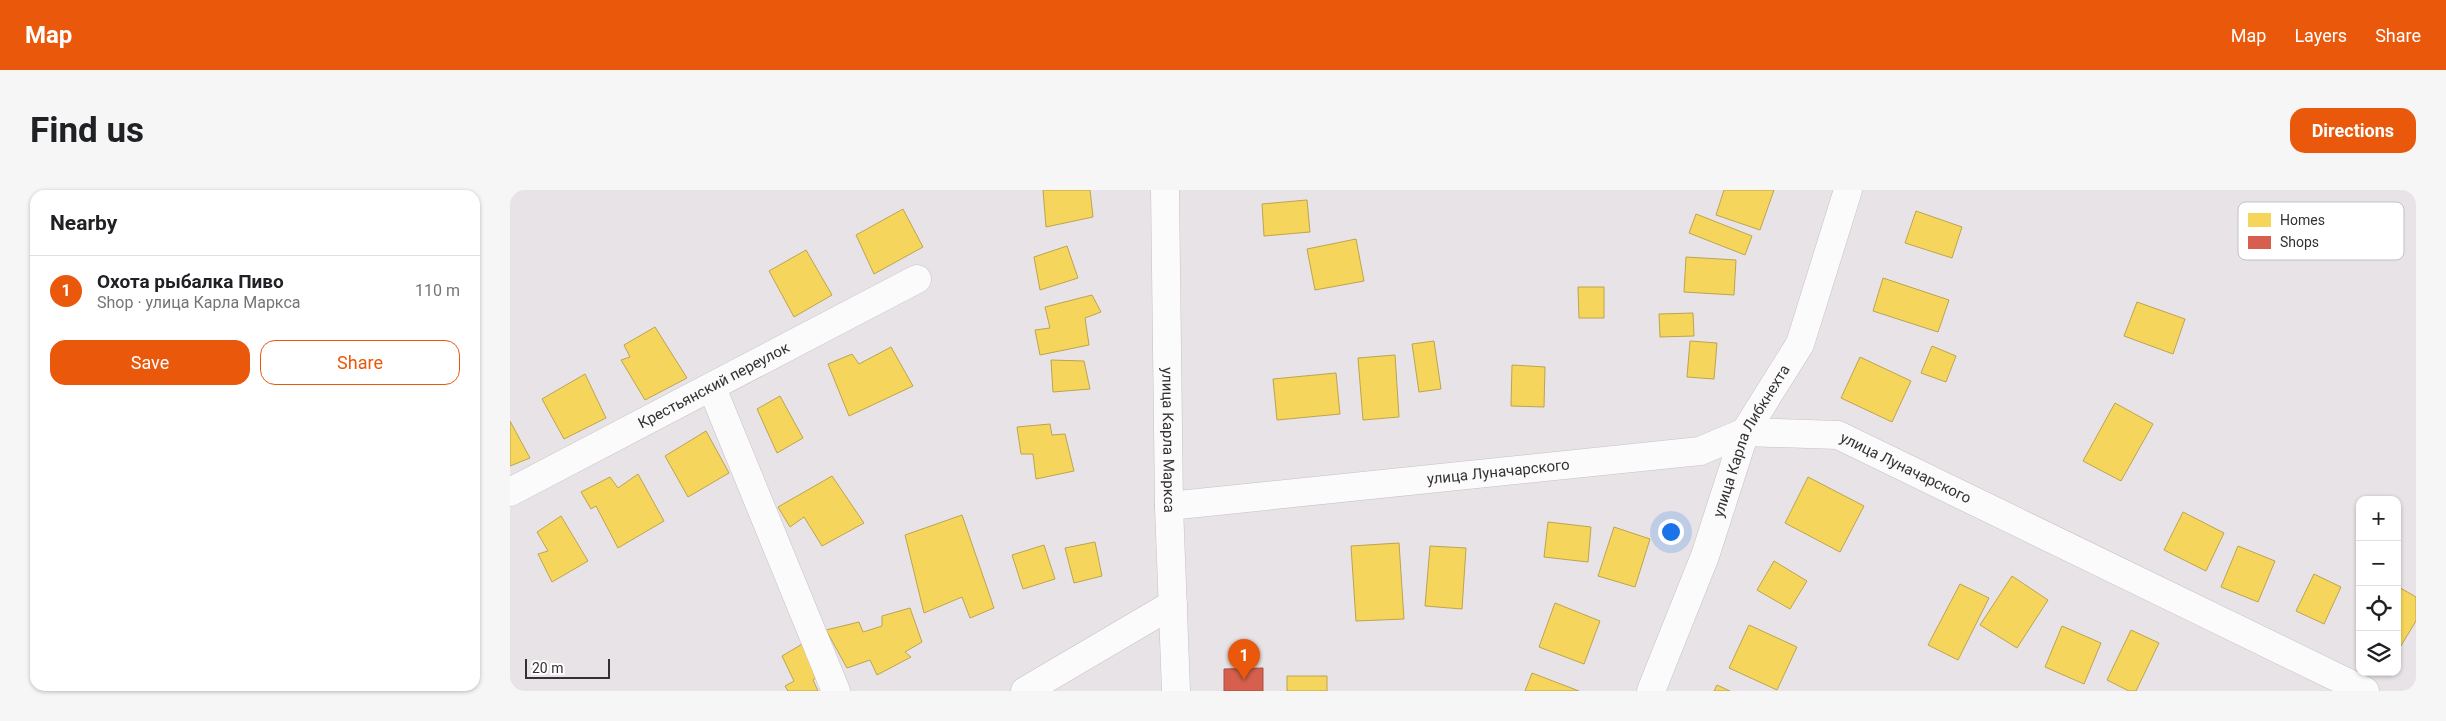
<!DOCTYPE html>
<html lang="en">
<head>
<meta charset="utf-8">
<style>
  :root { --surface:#fff; --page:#f6f6f6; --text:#202124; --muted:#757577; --line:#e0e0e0; --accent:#ea580c }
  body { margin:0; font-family:Roboto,sans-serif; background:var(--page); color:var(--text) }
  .controls { position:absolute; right:15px; bottom:15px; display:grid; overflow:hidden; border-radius:10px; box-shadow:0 1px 4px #0004 }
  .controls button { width:45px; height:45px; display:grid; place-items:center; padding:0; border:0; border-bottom:1px solid var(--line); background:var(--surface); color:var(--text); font:25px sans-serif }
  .scale { position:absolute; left:15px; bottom:12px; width:85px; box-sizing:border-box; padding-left:5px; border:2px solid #343133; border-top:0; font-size:14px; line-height:18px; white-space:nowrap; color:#343133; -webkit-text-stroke:4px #fff; paint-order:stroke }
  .you { position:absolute; left:1160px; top:341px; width:18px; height:18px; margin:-12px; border:4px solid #fff; border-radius:50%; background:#1a73e8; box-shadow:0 0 0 8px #1a73e833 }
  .badge { display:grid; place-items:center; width:32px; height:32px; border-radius:50%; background:var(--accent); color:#fff; font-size:16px; font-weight:700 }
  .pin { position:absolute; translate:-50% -41px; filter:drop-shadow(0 1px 2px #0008) }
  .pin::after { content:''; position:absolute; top:26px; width:18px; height:15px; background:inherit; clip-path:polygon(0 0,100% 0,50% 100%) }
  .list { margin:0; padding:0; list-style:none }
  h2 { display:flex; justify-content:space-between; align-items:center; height:65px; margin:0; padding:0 20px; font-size:21px }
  h2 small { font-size:16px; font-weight:400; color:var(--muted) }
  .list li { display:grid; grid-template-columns:32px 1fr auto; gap:15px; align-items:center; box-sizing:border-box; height:70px; padding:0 20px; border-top:1px solid var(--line) }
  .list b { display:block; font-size:19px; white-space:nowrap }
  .list p { margin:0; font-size:16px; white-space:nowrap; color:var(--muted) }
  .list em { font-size:16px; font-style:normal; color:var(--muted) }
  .actions { display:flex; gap:10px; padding:15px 20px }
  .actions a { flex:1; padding:11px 0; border:1px solid var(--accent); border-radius:15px; text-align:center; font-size:18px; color:var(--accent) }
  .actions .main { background:var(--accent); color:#fff }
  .icon { flex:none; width:28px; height:28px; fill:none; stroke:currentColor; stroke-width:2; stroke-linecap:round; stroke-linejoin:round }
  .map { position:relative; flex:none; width:1906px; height:501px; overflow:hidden; border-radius:15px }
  header { display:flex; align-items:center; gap:30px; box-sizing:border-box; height:70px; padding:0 25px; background:var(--accent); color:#fff }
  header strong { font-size:24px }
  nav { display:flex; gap:28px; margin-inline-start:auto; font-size:18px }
  .intro { display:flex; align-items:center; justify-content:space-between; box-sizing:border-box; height:120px; padding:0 30px }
  h1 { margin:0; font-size:35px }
  .button { padding:12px 22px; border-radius:15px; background:var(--accent); color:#fff; font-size:18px; font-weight:700 }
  main { display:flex; gap:30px; padding:0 30px }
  aside { flex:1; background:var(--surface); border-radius:15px; box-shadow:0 1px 4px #0004 }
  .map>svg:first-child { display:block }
  .homes { fill:#f6d55c; stroke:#bca450 }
  .shops { fill:#d6604d; stroke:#a55245 }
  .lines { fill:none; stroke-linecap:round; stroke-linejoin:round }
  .minor-casing { stroke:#c5c1c4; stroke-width:29 }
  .major-casing { stroke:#c5c1c4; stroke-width:29 }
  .minor { stroke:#fcfbfb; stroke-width:28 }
  .major { stroke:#fcfbfb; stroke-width:28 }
  .labels { text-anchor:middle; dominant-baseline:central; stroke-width:5; stroke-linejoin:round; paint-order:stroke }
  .street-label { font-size:15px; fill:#343133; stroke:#fff }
  .key { fill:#fff; stroke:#c2c1c2; stroke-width:1 }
  .key-label { font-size:14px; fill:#343133 }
</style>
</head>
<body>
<header>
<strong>Map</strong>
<nav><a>Map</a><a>Layers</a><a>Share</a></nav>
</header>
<div class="intro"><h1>Find us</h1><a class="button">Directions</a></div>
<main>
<aside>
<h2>Nearby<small></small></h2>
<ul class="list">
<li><span class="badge">1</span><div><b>Охота рыбалка Пиво</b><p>Shop · улица Карла Маркса</p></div><em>110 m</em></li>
</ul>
<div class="actions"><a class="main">Save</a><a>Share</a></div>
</aside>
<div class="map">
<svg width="1906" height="501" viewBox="0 0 1906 501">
  <rect width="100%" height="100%" fill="#e8e3e6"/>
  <path class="homes" d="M 533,0 L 580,0 L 583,27 L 536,37 Z
    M 1214,0 L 1264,0 L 1250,40 L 1206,25 Z
    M 797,10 L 800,42 L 754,46 L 752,14 Z
    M 393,19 L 413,57 L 364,84 L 346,45 Z
    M 1406,21 L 1452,37 L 1442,68 L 1395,53 Z
    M 1186,24 L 1242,46 L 1235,65 L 1179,43 Z
    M 846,49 L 854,91 L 805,100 L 797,59 Z
    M 557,56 L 568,88 L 530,100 L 524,67 Z
    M 296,60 L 322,105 L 284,127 L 259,81 Z
    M 1176,67 L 1226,70 L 1224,105 L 1174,102 Z
    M 1373,88 L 1439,110 L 1428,142 L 1363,121 Z
    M 1068,97 L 1094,97 L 1094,128 L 1069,128 Z
    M 582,105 L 591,122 L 575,128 L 579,155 L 530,165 L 525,140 L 540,138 L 535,117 Z
    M 1627,112 L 1675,129 L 1663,164 L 1614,146 Z
    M 1183,123 L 1184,146 L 1150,147 L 1149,124 Z
    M 145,137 L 177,188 L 135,210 L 111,170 L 120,167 L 114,155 Z
    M 924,151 L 931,199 L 909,202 L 902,154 Z
    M 1180,151 L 1207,153 L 1204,189 L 1177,187 Z
    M 1422,156 L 1446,166 L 1436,192 L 1411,183 Z
    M 381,157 L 403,196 L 339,226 L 318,174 L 342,164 L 349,174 Z
    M 885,165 L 889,227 L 853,230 L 848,168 Z
    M 1350,167 L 1401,191 L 1382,232 L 1331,208 Z
    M 541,170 L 574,171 L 580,199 L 543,202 Z
    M 1002,175 L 1035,177 L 1034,217 L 1001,216 Z
    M 826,183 L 830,224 L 767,230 L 763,189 Z
    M 75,184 L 96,228 L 54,249 L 32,209 Z
    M 270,206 L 293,248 L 267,263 L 247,219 Z
    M 1605,213 L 1643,234 L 1611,291 L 1573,271 Z
    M 0,231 L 20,268 L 0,276 Z
    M 540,234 L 542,245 L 555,244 L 564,281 L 526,289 L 523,264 L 511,264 L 507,237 Z
    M 196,241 L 219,283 L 178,307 L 155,266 Z
    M 128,284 L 154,331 L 108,358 L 86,316 L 81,319 L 71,302 L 100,287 L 108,298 Z
    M 322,286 L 354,333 L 312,356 L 294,327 L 280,337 L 268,317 Z
    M 1298,287 L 1354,316 L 1330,362 L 1275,333 Z
    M 1673,322 L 1714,343 L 1696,381 L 1654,360 Z
    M 452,325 L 484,418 L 460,428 L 452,407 L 414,423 L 395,345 Z
    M 51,326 L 78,371 L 42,392 L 28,364 L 38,361 L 27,342 Z
    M 1038,332 L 1081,337 L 1078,372 L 1034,367 Z
    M 1104,337 L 1140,349 L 1125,397 L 1088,386 Z
    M 585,352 L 592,386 L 564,393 L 555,358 Z
    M 889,353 L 894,429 L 846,431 L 841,356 Z
    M 534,355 L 545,389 L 513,399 L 502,365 Z
    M 920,356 L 956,358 L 952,419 L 915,416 Z
    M 1728,356 L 1765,371 L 1748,412 L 1711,397 Z
    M 1264,371 L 1297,391 L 1280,419 L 1247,400 Z
    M 1804,384 L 1831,397 L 1814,434 L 1786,421 Z
    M 1502,386 L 1538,410 L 1507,458 L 1470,435 Z
    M 1450,394 L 1479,408 L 1448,470 L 1418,455 Z
    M 1887,396 L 1906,407 L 1906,431 L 1889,459 L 1887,458 Z
    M 1045,413 L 1090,431 L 1074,474 L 1029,457 Z
    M 400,418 L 412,452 L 395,462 L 401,467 L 367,485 L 360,470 L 337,478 L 316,440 L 349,432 L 353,442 L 372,436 L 372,426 Z
    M 1239,435 L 1287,457 L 1267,500 L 1219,478 Z
    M 1552,436 L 1591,453 L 1574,494 L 1535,477 Z
    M 1621,440 L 1649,453 L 1626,501 L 1619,501 L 1597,490 Z
    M 299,450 L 312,483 L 303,490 L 308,501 L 278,501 L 275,496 L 284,491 L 272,466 Z
    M 1022,483 L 1069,501 L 1015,501 Z
    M 777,486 L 817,486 L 817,501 L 777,501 Z
    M 1207,495 L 1220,501 L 1204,501 Z"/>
  <path class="shops" d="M 753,478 L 753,501 L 714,501 L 714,479 Z"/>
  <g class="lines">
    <defs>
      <g id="minor">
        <path d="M 202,198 L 326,501"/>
        <path id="s1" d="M 0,302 L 407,89"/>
        <path id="s2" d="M 659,316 L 1190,261 L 1235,242 L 1328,245 L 1855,501"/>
        <path d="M 515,501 L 663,414"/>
        <path id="s3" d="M 1141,501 L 1195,366 L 1235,242 L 1290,154 L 1338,0"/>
      </g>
      <g id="major">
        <path id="s4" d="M 655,0 L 659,316 L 666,501"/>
      </g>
    </defs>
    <use href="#minor" class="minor-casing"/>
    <use href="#major" class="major-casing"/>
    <use href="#minor" class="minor"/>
    <use href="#major" class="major"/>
  </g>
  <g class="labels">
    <g class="street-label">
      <text stroke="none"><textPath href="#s1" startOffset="230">Крестьянский переулок</textPath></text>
      <text stroke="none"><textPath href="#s4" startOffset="250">улица Карла Маркса</textPath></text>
      <text stroke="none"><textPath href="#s3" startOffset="270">улица Карла Либкнехта</textPath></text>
      <text stroke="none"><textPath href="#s2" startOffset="751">улица Луначарского</textPath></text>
      <text stroke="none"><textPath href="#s2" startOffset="331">улица Луначарского</textPath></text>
    </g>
  </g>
  <rect x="1728" y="12" width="166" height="58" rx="8" class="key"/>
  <rect x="1738" y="23" width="23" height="14" fill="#f6d55c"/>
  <rect x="1738" y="46" width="23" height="13" fill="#d6604d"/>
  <g class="key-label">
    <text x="1770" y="35">Homes</text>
    <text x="1770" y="57">Shops</text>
  </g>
</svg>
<div class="controls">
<button>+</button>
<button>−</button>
<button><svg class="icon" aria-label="locate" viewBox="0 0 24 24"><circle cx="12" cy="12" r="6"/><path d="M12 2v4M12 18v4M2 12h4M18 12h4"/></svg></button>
<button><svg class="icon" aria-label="layers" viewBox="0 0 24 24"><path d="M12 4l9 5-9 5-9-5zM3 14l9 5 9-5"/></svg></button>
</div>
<div class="scale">20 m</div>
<div class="you"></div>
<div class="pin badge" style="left:734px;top:490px">1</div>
</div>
</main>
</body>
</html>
